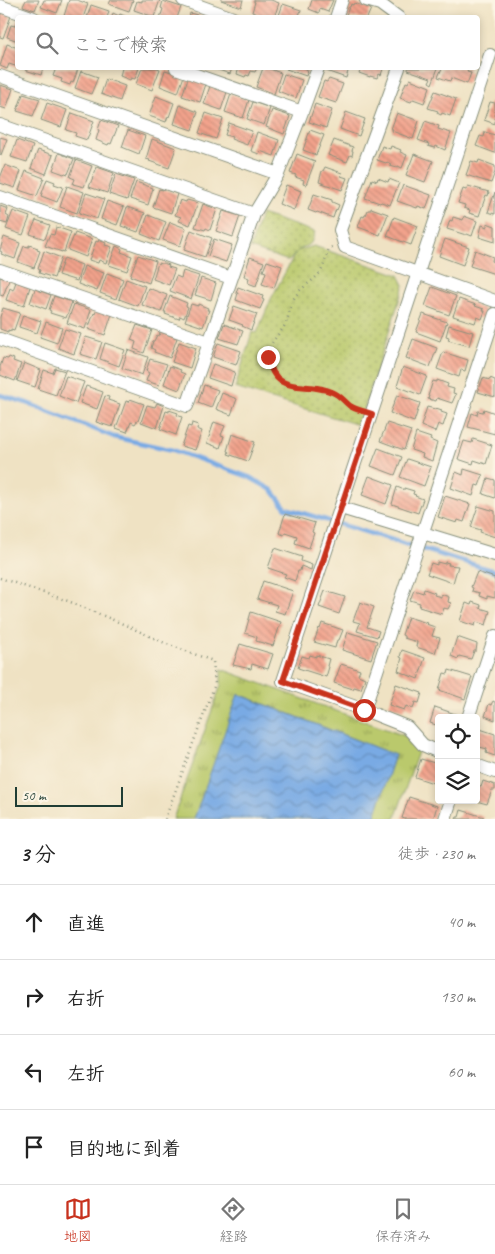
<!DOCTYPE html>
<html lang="ja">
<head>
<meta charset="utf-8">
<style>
  :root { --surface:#fff; --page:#f2f2f2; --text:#222; --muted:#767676; --line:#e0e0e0; --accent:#c8321e }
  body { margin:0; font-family:Caveat,"Klee One",sans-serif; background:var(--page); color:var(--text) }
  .controls { position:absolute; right:15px; bottom:15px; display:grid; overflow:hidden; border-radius:5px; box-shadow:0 2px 8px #0003 }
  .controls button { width:45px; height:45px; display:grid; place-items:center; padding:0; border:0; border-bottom:1px solid var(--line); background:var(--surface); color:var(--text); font:25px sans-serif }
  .scale { position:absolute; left:15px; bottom:12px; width:108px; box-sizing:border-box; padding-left:5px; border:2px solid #1f3d34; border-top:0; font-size:14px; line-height:18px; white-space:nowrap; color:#1f3d34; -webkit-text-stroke:4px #fcf5e5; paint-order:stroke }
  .stop { position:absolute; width:15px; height:15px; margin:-11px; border:4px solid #c8321e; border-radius:50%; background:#fff }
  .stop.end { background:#c8321e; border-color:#fff; box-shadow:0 1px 5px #0008 }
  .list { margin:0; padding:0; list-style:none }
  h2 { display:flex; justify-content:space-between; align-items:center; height:65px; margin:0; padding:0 20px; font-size:21px }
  h2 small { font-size:16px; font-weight:400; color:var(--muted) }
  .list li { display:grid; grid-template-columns:32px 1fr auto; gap:15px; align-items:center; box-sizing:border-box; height:75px; padding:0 20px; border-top:1px solid var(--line) }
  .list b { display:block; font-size:19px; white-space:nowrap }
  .list em { font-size:16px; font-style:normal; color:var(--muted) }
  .icon { flex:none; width:28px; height:28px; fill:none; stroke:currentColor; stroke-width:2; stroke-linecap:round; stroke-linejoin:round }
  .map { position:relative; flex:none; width:495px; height:819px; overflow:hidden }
  .search { position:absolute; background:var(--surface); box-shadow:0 2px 8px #0003; left:15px; right:15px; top:15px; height:55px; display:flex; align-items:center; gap:12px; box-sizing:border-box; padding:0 18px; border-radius:5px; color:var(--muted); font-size:19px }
  .sheet { height:365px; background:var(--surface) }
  nav { display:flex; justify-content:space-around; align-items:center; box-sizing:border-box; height:70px; border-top:1px solid var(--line); background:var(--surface); font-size:14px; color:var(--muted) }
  nav a { display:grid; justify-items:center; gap:2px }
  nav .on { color:var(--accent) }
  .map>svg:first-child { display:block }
  .grass { fill:url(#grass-tufts); stroke:#6c8350 }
  .park { fill:url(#park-dots); stroke:#6c8350 }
  .water { fill:url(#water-waves); stroke:#4c748c }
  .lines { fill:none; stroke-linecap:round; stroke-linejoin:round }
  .stream { stroke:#79aae4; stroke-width:4.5 }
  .building { fill:url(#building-back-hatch) }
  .minor-casing { stroke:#87907c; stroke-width:14 }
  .path { stroke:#87907c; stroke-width:2.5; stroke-dasharray:1 4; stroke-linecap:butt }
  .minor { stroke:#fff; stroke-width:12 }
  .route { stroke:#c8321e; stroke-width:6 }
</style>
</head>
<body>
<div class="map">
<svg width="495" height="819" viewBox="0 0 495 819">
  <defs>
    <pattern id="grass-tufts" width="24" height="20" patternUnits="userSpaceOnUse" patternTransform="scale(1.25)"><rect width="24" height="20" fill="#bac96c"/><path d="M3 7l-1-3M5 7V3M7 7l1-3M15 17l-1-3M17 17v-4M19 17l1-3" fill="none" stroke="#97a45a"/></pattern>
    <pattern id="park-dots" width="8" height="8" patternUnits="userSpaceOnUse" patternTransform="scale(1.25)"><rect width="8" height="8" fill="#bac96c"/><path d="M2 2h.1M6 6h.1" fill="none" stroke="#97a45a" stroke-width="1.8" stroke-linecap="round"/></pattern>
    <pattern id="water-waves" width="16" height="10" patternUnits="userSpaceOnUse" patternTransform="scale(1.25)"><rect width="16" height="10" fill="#79aae4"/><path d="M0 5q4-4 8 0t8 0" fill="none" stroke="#638cba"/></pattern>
    <pattern id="building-back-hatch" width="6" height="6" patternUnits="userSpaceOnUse" patternTransform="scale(1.25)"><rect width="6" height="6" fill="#f3a38c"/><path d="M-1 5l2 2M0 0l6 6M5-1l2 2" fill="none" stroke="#c48673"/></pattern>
  </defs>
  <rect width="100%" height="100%" fill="#fcf5e5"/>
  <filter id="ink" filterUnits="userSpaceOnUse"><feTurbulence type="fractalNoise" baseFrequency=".02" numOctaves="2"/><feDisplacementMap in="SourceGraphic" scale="10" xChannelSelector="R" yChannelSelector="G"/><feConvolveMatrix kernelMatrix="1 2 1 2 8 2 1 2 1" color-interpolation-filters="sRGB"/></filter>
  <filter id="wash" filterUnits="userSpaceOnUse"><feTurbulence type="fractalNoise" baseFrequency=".0096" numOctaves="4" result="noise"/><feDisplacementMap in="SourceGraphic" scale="20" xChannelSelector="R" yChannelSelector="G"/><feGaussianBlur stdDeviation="1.12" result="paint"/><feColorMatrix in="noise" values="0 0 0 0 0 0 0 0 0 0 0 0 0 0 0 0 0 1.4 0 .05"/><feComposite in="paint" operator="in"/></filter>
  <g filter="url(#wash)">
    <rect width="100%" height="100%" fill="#efe2c3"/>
    <path class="grass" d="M 221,669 L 405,736 L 418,752 L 395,819 L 374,819 L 395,755 L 239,694 L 194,819 L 173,819 L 221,685 Z"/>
    <path class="park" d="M 261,214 L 315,232 L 311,243 L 297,251 L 314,246 L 399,275 L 404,285 L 359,425 L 235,388 L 252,332 L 257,333 L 271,299 L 296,252 L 289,261 L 250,248 Z"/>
    <path class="water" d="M 238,694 L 395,755 L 374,819 L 194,819 Z"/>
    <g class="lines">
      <path class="stream" d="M 0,395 L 27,403 L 114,437 L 173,450 L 249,477 L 272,490 L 286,508 L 495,571"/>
    </g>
    <g id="blocks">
      <path class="building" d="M 26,0 L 39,0 L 35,10 L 23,6 Z
        M 44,0 L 62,0 L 57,13 L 41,7 Z
        M 69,0 L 77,0 L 88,4 L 83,18 L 70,18 L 64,16 Z
        M 111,0 L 133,0 L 129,11 L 109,4 Z
        M 142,0 L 160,0 L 154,17 L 134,10 L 137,1 L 142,2 Z
        M 221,0 L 243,0 L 241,7 Z
        M 254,0 L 271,0 L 279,3 L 274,18 L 266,18 L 252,12 L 255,2 L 254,2 Z
        M 312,0 L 333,0 L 328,12 L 320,9 L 319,13 L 309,9 Z
        M 163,1 L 181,7 L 177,18 L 160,18 L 163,9 L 161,8 Z
        M 354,3 L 371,9 L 367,18 L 345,18 L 349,7 L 350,7 L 351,4 L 353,5 Z
        M 283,4 L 301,10 L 298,18 L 278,18 Z
        M 91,5 L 109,11 L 107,18 L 87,18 Z
        M 0,13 L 11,16 L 3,38 L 0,37 Z
        M 113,13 L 119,16 L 120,14 L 129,18 L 111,18 Z
        M 190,13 L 204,17 L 204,18 L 189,18 Z
        M 18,20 L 18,41 L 7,37 L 11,25 L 15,26 Z
        M 7,44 L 18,48 L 18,67 L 9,64 L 7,69 L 0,66 Z
        M 26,68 L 43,68 L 41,75 L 25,70 Z
        M 56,68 L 72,68 L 78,69 L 73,83 L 71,82 L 70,85 L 61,82 L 62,79 L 53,76 Z
        M 122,68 L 139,68 L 135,79 L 131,78 L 130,80 L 120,76 Z
        M 142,68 L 157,68 L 160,69 L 152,90 L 136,84 Z
        M 213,68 L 232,68 L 230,74 Z
        M 239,68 L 257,68 L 255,72 L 251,71 L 249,76 L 246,75 L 245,77 L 237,74 Z
        M 263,68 L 267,68 L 281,73 L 274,94 L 256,87 Z
        M 287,68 L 302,68 L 308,70 L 306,76 L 286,69 Z
        M 327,68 L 349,68 L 346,78 L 326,71 Z
        M 361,68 L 381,68 L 383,69 L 381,75 L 379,74 L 377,78 L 370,76 L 370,77 L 359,73 Z
        M 408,68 L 438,68 L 432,84 L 429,82 L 431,78 L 408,70 Z
        M 442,68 L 469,68 L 467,72 L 471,73 L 467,84 L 451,78 L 450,81 L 438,77 Z
        M 165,70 L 184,76 L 178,93 L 160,86 Z
        M 81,71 L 98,77 L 91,94 L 75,88 Z
        M 284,74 L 302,80 L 296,98 L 278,91 Z
        M 188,78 L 206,84 L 200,102 L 182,96 Z
        M 106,79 L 125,86 L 120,101 L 101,94 Z
        M 329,79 L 343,84 L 336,103 L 318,97 L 324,81 L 327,82 Z
        M 410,79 L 430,87 L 424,103 L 413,99 L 411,102 L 400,98 L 406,82 L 408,83 Z
        M 0,85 L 13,89 L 6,109 L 0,107 Z
        M 210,86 L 227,92 L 221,110 L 204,104 Z
        M 435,91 L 456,99 L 450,116 L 442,113 L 441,115 L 437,113 L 438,111 L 428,108 Z
        M 23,94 L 40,99 L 33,116 L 17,111 Z
        M 231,94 L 249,100 L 243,118 L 225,112 Z
        M 156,96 L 174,103 L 169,117 L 168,116 L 166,122 L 149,116 Z
        M 253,102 L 270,108 L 264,125 L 247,119 Z
        M 490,102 L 495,103 L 495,124 L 484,120 Z
        M 47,103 L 67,110 L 61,127 L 41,120 Z
        M 315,104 L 332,110 L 326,128 L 309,122 Z
        M 180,105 L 198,112 L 192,130 L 174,124 Z
        M 272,110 L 290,116 L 284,134 L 266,127 Z
        M 346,112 L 365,119 L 359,136 L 340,129 Z
        M 72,113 L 94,121 L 87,140 L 75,136 L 76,133 L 66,130 Z
        M 206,113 L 223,119 L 216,139 L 199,133 Z
        M 397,113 L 419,121 L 413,139 L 392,131 L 393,129 L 391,129 Z
        M 101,120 L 118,126 L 111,144 L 109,143 L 108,145 L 96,140 L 99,130 L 98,130 Z
        M 425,121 L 439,126 L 438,129 L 451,133 L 445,150 L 436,146 L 435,148 L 428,146 L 429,144 L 418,140 Z
        M 229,123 L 252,131 L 247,145 L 231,139 L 232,137 L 225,135 Z
        M 128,130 L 145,136 L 139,154 L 122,147 Z
        M 310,130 L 324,135 L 316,155 L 303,150 Z
        M 257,132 L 279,140 L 274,156 L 260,151 L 259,154 L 251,151 Z
        M 485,132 L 495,135 L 495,153 L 476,146 L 480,136 L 484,137 Z
        M 0,137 L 7,139 L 1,155 L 0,154 Z
        M 152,139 L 176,148 L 169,168 L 149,161 L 150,160 L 146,159 Z
        M 17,140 L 33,146 L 27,162 L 11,157 Z
        M 334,140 L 353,147 L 352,151 L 353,151 L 352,156 L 350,155 L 347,162 L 328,155 Z
        M 382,146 L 390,149 L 391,146 L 401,150 L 400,152 L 407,155 L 402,168 L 398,166 L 397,168 L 390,166 L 391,164 L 387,162 L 386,163 L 377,160 Z
        M 38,150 L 53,155 L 46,174 L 31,168 Z
        M 59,153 L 74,159 L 68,174 L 65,173 L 64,174 L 53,170 Z
        M 297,154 L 315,161 L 306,185 L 303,184 L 304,180 L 295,177 L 296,175 L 290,173 Z
        M 414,154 L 433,161 L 425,182 L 406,175 Z
        M 76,160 L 92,166 L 84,187 L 73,184 L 75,179 L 70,177 Z
        M 479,160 L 495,166 L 495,172 L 491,183 L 466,175 L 471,161 L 478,163 Z
        M 5,165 L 21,171 L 15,188 L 0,183 L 0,178 Z
        M 97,167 L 114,173 L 107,193 L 89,187 Z
        M 325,167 L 342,173 L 341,176 L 347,178 L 342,190 L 319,182 L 322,171 L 323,171 Z
        M 26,171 L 44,178 L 37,196 L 19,190 Z
        M 116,174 L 134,180 L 127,200 L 109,194 Z
        M 378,178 L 388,182 L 389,179 L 399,183 L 390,205 L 381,202 L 380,203 L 365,198 L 372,179 L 377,181 Z
        M 47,179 L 55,182 L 54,184 L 63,187 L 57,202 L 41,196 Z
        M 136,182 L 153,188 L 148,205 L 130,199 Z
        M 286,185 L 301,191 L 294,210 L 279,204 Z
        M 403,185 L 431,195 L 426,209 L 418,206 L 417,208 L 397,201 Z
        M 67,186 L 84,192 L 77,213 L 60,207 Z
        M 468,186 L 489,192 L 488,196 L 486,195 L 479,216 L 469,213 L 470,210 L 464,208 L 465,205 L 458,203 L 463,189 L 466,190 Z
        M 159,189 L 163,190 L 163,189 L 177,194 L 171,213 L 153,207 Z
        M 495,192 L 495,214 L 488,212 Z
        M 86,193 L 104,199 L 97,219 L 79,213 Z
        M 314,194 L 332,200 L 332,202 L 339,205 L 337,210 L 336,209 L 333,218 L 317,212 L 316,213 L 308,210 Z
        M 180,200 L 186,202 L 187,200 L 198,203 L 190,225 L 179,221 L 181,217 L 175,215 Z
        M 107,201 L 124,207 L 117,225 L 101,219 Z
        M 203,204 L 217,209 L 210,230 L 206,228 L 205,230 L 195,227 Z
        M 0,206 L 8,209 L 6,215 L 9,217 L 7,224 L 0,222 Z
        M 127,207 L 145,213 L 138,232 L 121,226 Z
        M 371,208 L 388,214 L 380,235 L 358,227 L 362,216 L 364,217 L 365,215 L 366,215 L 368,210 L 371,210 Z
        M 13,211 L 30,217 L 23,235 L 6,229 Z
        M 223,211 L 240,216 L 233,237 L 216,231 Z
        M 148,215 L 166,222 L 159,241 L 141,234 Z
        M 464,216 L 477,221 L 472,236 L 467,234 L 466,235 L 447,229 L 450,220 L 452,221 L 453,217 L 463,220 Z
        M 394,217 L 418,226 L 411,245 L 387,236 Z
        M 36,220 L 50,225 L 45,239 L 30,234 Z
        M 170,222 L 186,228 L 180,246 L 163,240 Z
        M 487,223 L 495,226 L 495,242 L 479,237 L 482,225 L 487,227 Z
        M 56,227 L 71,232 L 64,252 L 62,251 L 62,252 L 45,246 L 50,234 L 54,235 Z
        M 191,230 L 212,238 L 205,257 L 184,250 Z
        M 75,233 L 92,239 L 86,257 L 68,250 Z
        M 4,237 L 20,243 L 15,259 L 1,254 L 2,252 L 0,251 L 0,250 Z
        M 214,239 L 232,245 L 226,262 L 208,256 Z
        M 445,239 L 469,247 L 463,265 L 439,256 Z
        M 99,240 L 106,243 L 105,245 L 112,247 L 106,263 L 99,260 L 98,263 L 89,260 L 96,241 L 98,242 Z
        M 29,245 L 38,248 L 37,250 L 40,251 L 34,268 L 18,262 L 24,246 L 29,247 Z
        M 116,246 L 122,249 L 121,252 L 132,256 L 127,271 L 109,265 Z
        M 475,250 L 493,257 L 492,261 L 495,262 L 495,274 L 470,266 Z
        M 44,251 L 61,258 L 54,278 L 39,273 L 40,270 L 38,269 Z
        M 138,255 L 156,261 L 149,283 L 130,276 Z
        M 250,257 L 264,262 L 256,286 L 248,283 L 249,278 L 244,276 Z
        M 64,258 L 82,265 L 77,281 L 58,275 Z
        M 267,261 L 282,266 L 274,288 L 262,284 L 266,272 L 263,271 Z
        M 158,263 L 162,264 L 163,263 L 169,265 L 168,267 L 175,269 L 169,285 L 153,279 Z
        M 84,266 L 104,273 L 97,291 L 78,284 Z
        M 183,271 L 199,276 L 191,299 L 170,291 L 176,276 L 181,278 Z
        M 107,273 L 123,279 L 116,299 L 100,293 Z
        M 0,277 L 9,280 L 3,296 L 0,295 Z
        M 201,278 L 216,283 L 211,300 L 195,295 Z
        M 126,279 L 145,286 L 138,306 L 119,299 Z
        M 16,282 L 30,287 L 24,306 L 6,300 L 10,288 L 13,290 Z
        M 238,287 L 263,296 L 262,299 L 264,300 L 260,309 L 236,300 L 238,293 L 236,293 Z
        M 432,287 L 456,296 L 449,315 L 425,306 Z
        M 148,288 L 167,295 L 161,312 L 142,305 Z
        M 35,289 L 51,295 L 46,309 L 30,303 Z
        M 54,296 L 72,302 L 66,318 L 50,313 L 51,311 L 49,310 Z
        M 170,296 L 187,303 L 186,306 L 188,307 L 184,318 L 180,316 L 179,319 L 165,314 L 166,312 L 164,312 Z
        M 459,299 L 476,305 L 475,306 L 484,309 L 483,311 L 485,311 L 482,319 L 477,317 L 475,323 L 453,316 Z
        M 74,304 L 91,310 L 85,329 L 67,323 Z
        M 191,304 L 198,306 L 198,304 L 208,308 L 207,310 L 209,310 L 203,327 L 185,321 Z
        M 234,306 L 257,314 L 251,330 L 242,326 L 243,325 L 229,320 Z
        M 3,308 L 20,313 L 14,330 L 11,329 L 11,331 L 8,330 L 8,332 L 0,329 L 0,317 Z
        M 97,309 L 112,314 L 105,335 L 88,329 L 94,313 L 95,314 Z
        M 423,314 L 447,322 L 440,341 L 416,332 Z
        M 23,315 L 41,321 L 37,333 L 19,327 Z
        M 46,322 L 62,328 L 57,343 L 40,337 Z
        M 224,324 L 243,331 L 238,344 L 219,338 Z
        M 137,325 L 152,330 L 144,353 L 134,349 L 136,342 L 131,340 Z
        M 449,325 L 473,332 L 469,346 L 448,340 L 449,337 L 446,336 Z
        M 65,329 L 81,334 L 74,354 L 58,348 Z
        M 160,332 L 177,338 L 170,358 L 154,352 L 155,350 L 151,348 L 153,341 L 154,341 L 157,335 L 159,336 Z
        M 86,337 L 102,342 L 96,359 L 80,354 Z
        M 413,339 L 437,348 L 430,367 L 406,358 Z
        M 179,342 L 196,348 L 190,368 L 172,362 Z
        M 105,343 L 125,350 L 119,366 L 100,359 Z
        M 218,343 L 241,351 L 236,365 L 213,357 Z
        M 128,350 L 148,357 L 142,375 L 122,368 Z
        M 443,352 L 468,360 L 465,371 L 461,370 L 459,377 L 437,369 Z
        M 9,357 L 14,359 L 13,361 L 21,364 L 15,381 L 0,375 L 0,367 L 3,358 L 8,359 Z
        M 150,359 L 167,364 L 159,385 L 146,381 L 149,373 L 146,371 Z
        M 24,363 L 41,370 L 35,387 L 17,381 Z
        M 213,364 L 235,372 L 231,386 L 208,378 Z
        M 170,366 L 181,370 L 180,372 L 185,374 L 179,390 L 164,384 Z
        M 403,367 L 427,376 L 420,395 L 397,386 Z
        M 55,368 L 65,371 L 56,395 L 38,389 L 44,370 L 53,373 Z
        M 66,376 L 84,382 L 76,403 L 59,396 Z
        M 483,378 L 490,380 L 490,378 L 495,380 L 495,397 L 478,392 Z
        M 437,380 L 448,384 L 447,387 L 454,389 L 453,393 L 456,394 L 452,403 L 437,398 L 436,401 L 428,399 L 429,396 L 428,396 L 433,381 L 437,382 Z
        M 204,385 L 218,390 L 211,408 L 198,403 Z
        M 86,386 L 103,392 L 97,409 L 80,403 Z
        M 222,393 L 237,399 L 231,415 L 216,409 Z
        M 397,395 L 420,403 L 414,422 L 390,413 Z
        M 105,396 L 109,397 L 108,400 L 120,404 L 112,427 L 96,422 Z
        M 130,399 L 144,404 L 138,421 L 137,421 L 135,424 L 131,422 L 127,432 L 116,428 L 126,401 L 129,402 Z
        M 157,403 L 164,406 L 157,428 L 141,422 L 147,405 L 155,407 Z
        M 427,407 L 435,409 L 436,408 L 442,410 L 441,412 L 447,414 L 443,426 L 438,424 L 435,432 L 421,426 Z
        M 484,409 L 495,413 L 495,434 L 468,427 L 472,413 L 477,415 L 478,411 L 483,412 Z
        M 169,410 L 178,413 L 177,415 L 182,417 L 176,435 L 160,429 L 166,411 L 169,412 Z
        M 214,422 L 225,426 L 221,435 L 224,436 L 220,448 L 207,443 Z
        M 192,423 L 198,425 L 197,429 L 202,431 L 195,450 L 181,446 L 188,426 L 191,427 Z
        M 387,423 L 411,431 L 404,450 L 380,441 Z
        M 416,433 L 431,438 L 430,440 L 437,443 L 432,461 L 422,457 L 423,454 L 411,450 Z
        M 232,434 L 255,442 L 248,461 L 228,454 L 229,452 L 227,451 Z
        M 473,439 L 492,445 L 486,464 L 474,460 L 473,464 L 458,459 L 464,441 L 472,443 Z
        M 378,448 L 402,457 L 395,475 L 371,466 Z
        M 407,459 L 431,467 L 424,486 L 400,477 Z
        M 464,469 L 483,475 L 479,486 L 476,485 L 473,496 L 451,488 L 456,472 L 463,475 Z
        M 369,476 L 393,485 L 386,504 L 362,495 Z
        M 488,478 L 495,480 L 495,498 L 483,494 Z
        M 397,487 L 404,490 L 404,488 L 414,491 L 413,494 L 416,495 L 415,496 L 423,499 L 418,513 L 392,504 Z
        M 445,496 L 470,504 L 464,522 L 458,520 L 457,523 L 438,517 Z
        M 478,506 L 495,511 L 495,537 L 480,532 L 481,530 L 471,527 Z
        M 285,514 L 315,523 L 312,532 L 314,533 L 309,548 L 295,543 L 297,536 L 285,532 L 284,535 L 279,533 Z
        M 275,548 L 302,557 L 301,561 L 312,565 L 311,570 L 301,566 L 300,571 L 298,571 L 295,581 L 284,577 L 286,574 L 268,568 Z
        M 437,562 L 445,564 L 445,562 L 449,563 L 448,565 L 458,566 L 453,583 L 427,574 L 431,563 L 437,565 Z
        M 477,572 L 495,578 L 494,580 L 495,581 L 495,598 L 487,596 L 487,599 L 479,596 L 480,593 L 472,591 L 473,588 L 471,587 Z
        M 263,581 L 293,591 L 285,614 L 275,611 L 277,605 L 257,599 Z
        M 424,589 L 435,593 L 434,595 L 441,597 L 441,594 L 449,597 L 448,602 L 451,603 L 448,609 L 444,608 L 442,614 L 419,607 L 420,603 L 410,600 L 414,590 L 423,593 Z
        M 325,591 L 345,597 L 339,614 L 319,607 Z
        M 360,602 L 374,607 L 367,627 L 379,631 L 377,637 L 357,631 L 360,623 L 353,621 Z
        M 472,602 L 481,605 L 480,608 L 490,611 L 486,625 L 476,622 L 475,626 L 460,621 L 466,603 L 471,605 Z
        M 251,612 L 281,622 L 273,646 L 256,641 L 257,637 L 245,633 Z
        M 408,617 L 427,623 L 426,624 L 435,627 L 432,636 L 440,638 L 435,653 L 416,647 L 417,642 L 404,638 L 404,636 L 402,635 Z
        M 322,623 L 343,630 L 339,640 L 337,640 L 335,648 L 314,642 L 319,628 L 320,629 Z
        M 348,632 L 377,641 L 371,659 L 342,650 Z
        M 457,637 L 477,644 L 476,651 L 474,651 L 471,659 L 459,656 L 458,659 L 451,656 Z
        M 240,644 L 273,654 L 268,669 L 252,664 L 251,669 L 233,665 Z
        M 402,650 L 425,658 L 418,679 L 398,671 L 402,658 L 400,657 Z
        M 310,655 L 316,657 L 316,655 L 329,659 L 327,666 L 329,667 L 326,677 L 298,668 L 302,656 L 309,658 Z
        M 341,664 L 360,670 L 358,675 L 365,678 L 361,689 L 354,687 L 353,689 L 334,683 Z
        M 449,670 L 472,677 L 465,699 L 439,690 L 444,673 L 448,674 Z
        M 396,684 L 422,693 L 419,703 L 415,702 L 413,709 L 406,706 L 404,710 L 389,705 Z
        M 493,701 L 495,702 L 495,720 L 485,716 L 489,704 L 491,705 Z
        M 435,707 L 458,715 L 457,718 L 439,718 L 439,726 L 430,723 Z
        M 480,729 L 495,734 L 495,756 L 486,753 L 487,749 L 476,746 L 476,739 Z
        M 421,759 L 438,764 L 435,773 L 439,774 L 436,784 L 415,777 Z
        M 483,781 L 495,785 L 495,790 L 492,790 L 487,804 L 476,801 L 476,785 L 481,787 Z
        M 409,797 L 437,806 L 433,819 L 405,819 L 402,818 Z
        M 461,810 L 484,817 L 483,819 L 456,819 L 457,817 L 459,817 Z"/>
    </g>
  </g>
  <g filter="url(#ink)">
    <use href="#blocks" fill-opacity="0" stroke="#87907c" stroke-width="1"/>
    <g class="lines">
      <defs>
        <path id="minor" d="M 183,0 L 233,18
          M 366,0 L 380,4 L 399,18
          M 0,6 L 34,18
          M 336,18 L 342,0
          M 176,68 L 302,112
          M 399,68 L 340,230 L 345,247 L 495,301
          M 0,76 L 278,174
          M 0,125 L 254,214
          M 0,197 L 231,278
          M 0,270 L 209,342
          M 0,339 L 187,406 L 254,214 L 278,174 L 302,112 L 318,68
          M 341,508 L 495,555
          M 364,710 L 495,314
          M 468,718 L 495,636
          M 439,752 L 423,745 L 407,727 L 364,710 L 283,681 L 490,55
          M 476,765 L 495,772
          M 445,819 L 451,800"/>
      </defs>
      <use href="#minor" class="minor-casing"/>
      <path class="path" d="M 332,247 L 329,249 C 326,256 324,268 319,274 C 313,281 303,286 297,294 C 290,302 290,313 286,323 C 282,332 273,338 270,348 C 268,356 269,364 272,370 C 284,393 304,383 323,388 C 339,393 345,404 359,409
        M 0,578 L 68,601 L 123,624 L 167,644 L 213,661 L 215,684 L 165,819"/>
      <use href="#minor" class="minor"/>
    </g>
  </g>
  <g class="lines" filter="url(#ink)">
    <path class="route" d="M 268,357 C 275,398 306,380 332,392 C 340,395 344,401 350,406 C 356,410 365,411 372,414 L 283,681 L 364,710"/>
  </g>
</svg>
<div class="controls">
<button><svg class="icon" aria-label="locate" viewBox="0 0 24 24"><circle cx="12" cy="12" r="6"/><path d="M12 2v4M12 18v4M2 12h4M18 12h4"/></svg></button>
<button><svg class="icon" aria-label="layers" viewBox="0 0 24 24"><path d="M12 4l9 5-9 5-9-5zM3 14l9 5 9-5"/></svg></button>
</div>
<div class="scale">50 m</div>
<div class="stop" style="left:364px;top:710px"></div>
<div class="stop end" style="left:268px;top:357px"></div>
<div class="search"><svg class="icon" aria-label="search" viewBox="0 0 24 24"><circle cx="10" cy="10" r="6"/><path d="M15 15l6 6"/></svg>ここで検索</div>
</div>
<section class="sheet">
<h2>3 分<small>徒歩 · 230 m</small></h2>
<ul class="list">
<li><svg class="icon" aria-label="ahead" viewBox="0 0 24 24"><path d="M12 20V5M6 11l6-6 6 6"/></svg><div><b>直進</b></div><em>40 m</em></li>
<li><svg class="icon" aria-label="right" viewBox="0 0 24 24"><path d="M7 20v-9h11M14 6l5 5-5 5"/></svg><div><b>右折</b></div><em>130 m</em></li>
<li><svg class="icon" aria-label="left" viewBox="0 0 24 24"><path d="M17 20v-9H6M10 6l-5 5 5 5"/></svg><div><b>左折</b></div><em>60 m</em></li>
<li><svg class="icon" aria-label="arrive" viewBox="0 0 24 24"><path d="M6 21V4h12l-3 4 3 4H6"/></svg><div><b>目的地に到着</b></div></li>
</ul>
</section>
<nav>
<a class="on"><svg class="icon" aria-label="map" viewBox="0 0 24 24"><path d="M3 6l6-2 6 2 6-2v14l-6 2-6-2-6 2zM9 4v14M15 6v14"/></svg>地図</a>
<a><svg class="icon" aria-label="directions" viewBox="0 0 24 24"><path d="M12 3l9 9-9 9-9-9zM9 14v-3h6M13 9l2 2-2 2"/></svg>経路</a>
<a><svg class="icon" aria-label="saved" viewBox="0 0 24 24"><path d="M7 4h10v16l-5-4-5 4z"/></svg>保存済み</a>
</nav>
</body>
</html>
